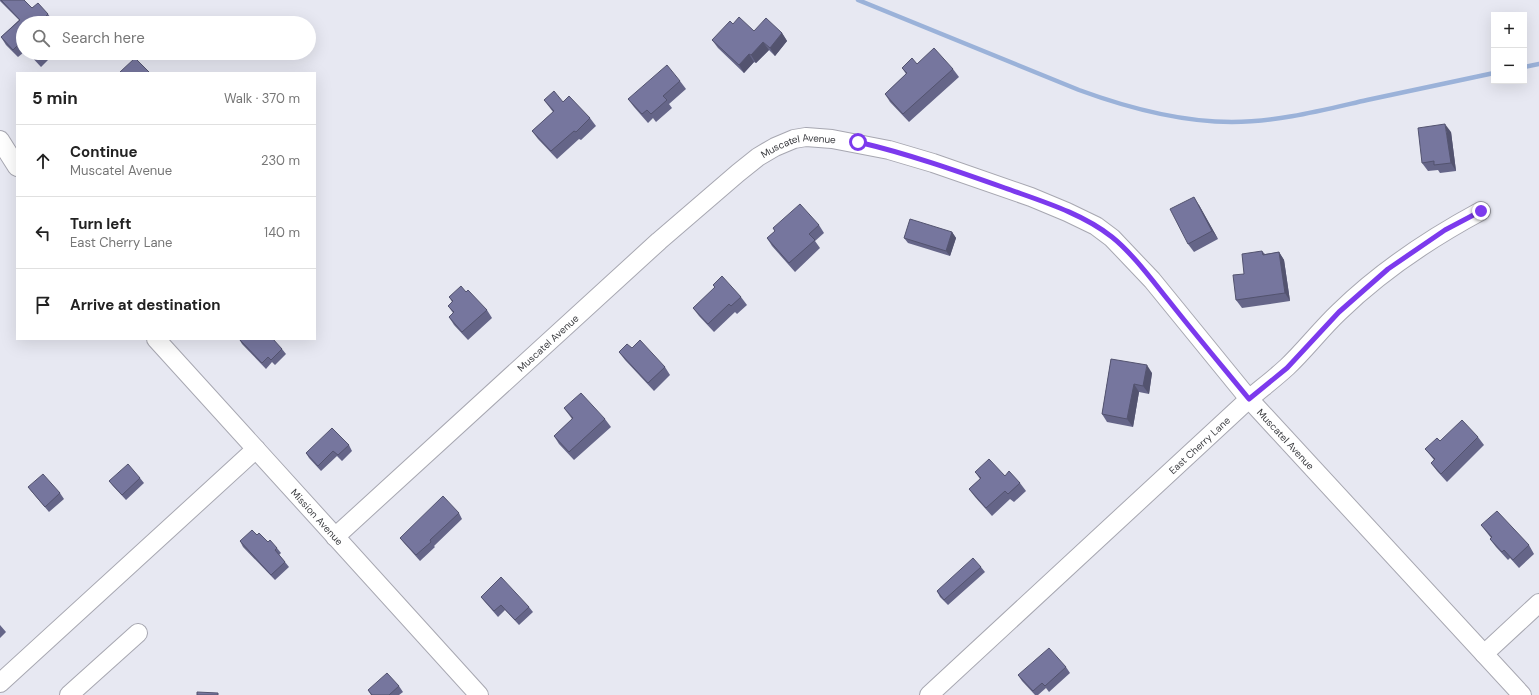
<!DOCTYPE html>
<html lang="en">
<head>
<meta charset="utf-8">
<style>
  :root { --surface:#fff; --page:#f6f6f6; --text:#222; --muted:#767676; --line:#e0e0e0 }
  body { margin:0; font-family:"DM Sans",sans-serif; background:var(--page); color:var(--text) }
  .controls { position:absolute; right:12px; top:12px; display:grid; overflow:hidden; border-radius:0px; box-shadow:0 4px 16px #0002 }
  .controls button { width:36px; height:36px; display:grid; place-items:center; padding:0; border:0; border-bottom:1px solid var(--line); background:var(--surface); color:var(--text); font:20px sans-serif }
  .stop { position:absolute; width:12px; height:12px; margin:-9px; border:3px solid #7c3aed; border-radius:50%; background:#fff }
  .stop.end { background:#7c3aed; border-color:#fff; box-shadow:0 1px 4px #0008 }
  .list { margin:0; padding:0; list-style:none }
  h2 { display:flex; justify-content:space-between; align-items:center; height:52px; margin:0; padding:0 16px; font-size:17px }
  h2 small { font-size:13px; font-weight:400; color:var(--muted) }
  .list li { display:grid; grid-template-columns:26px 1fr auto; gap:12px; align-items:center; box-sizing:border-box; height:72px; padding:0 16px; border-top:1px solid var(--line) }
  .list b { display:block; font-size:15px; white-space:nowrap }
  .list p { margin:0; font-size:13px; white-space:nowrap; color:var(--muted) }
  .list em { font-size:13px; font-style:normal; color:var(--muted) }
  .icon { flex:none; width:22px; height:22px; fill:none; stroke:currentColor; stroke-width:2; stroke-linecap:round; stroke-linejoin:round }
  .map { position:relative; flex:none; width:1539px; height:695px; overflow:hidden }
  .search { position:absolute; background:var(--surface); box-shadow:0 4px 16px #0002; left:16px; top:16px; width:300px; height:44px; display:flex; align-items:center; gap:10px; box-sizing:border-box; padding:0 14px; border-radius:22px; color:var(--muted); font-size:15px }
  .panel { position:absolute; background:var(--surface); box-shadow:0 4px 16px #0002; left:16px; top:72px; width:300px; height:268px; border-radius:0px }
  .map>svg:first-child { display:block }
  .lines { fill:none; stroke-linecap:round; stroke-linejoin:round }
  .stream { stroke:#9bb2d9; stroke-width:4.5 }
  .minor-casing { stroke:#a7a7b1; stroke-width:20 }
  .minor { stroke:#fff; stroke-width:18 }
  .wall { fill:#656588 }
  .shaded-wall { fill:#53536f }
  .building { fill:#76769e; stroke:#53536f }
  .route { stroke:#7c3aed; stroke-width:5 }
  .labels { text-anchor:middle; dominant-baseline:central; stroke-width:4; stroke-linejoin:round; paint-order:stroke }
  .street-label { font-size:10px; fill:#3b3c40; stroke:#e7e8f2 }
</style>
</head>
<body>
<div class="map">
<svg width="1539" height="695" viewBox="0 0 1539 695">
  <rect width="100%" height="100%" fill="#e7e8f2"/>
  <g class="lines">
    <path class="stream" d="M 858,0 L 1079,90 C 1128,108 1180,122 1232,122 C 1278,122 1323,110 1367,100 C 1409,91 1452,82 1494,73
      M 1524,67 L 1539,64"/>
    <defs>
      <g id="minor">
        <path d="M 0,140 L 17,167"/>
        <path id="s1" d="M 156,339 L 479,695"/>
        <path id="s2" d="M 335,537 L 659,241 L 738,173 L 758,157 L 775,147 L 794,139 L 806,137 L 832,139 L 889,150 L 933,163 L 1031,197 L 1067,212 L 1096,226 L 1112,238 L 1152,280 L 1249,399 L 1522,695"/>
        <path d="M 1484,654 L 1539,603"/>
        <path d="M 0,683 L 256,449"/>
        <path d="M 69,695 L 138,633"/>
        <path id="s3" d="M 929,695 L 1249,399 C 1262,388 1275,378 1287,367 C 1305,350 1321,329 1339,312 C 1381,271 1429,239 1481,211"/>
      </g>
    </defs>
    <use href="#minor" class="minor-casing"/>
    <use href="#minor" class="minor"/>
  </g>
  <path class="wall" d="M 0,0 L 24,0 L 32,8 L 48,14 L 53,21 L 52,23 L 23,23 L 23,53 L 18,57 L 6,45 L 1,37 L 19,20 L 0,1 Z
    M 733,24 L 754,31 L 782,33 L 787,41 L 775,56 L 769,50 L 756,63 L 754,62 L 744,73 L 718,48 L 712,40 Z
    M 28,53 L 48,53 L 48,60 L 41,67 Z
    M 917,64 L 953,69 L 959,77 L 909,122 L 890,102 L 885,94 L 906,74 L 902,68 Z
    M 680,81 L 686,89 L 669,104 L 672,108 L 656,122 L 653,118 L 648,123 L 634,107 L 628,99 Z
    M 544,100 L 563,102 L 590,118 L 596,126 L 581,140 L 579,139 L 557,159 L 538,139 L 532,131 L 553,112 Z
    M 1451,132 L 1456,171 L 1440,173 L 1438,170 L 1428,171 L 1422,163 Z
    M 1199,205 L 1218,239 L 1194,252 L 1188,244 Z
    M 819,225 L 824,233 L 815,241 L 820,248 L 795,272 L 772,246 L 767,238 L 775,231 L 773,228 Z
    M 952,232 L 956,238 L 950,256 L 908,243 L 904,238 Z
    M 1262,251 L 1265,254 L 1279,252 L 1284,260 L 1290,301 L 1242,308 L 1236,300 L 1244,274 Z
    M 713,285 L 741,297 L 747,305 L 737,314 L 735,312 L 714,332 L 699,316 L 693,308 L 715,288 Z
    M 466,292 L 487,310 L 492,318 L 468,340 L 454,325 L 449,317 L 453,313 L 448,306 L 452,302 L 449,297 Z
    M 239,339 L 282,349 L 286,354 L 275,365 L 272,362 L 266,369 L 242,344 Z
    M 632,348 L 665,367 L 670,375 L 654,391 L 625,360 L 619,352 Z
    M 1111,359 L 1152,373 L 1149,394 L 1139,392 L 1133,427 L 1107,422 L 1102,414 Z
    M 564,408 L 605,419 L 611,427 L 574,460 L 559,444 L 554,436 L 572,419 Z
    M 1478,437 L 1484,445 L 1447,482 L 1437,471 L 1431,463 L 1434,460 L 1425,449 L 1440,441 Z
    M 349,445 L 352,451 L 342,461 L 337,456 L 321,471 L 309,458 L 306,453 Z
    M 975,472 L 1005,476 L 1020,483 L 1026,491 L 1014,502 L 1010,499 L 992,516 L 975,497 L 969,489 L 980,479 Z
    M 140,478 L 144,483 L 126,500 L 113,486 L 109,481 Z
    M 28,487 L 60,493 L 64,499 L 49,512 L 32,492 Z
    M 459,513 L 462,519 L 434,546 L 435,547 L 420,561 L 404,543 L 400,538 Z
    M 1481,525 L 1529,545 L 1534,554 L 1519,568 L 1510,558 L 1508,560 L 1496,547 L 1490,539 L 1491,538 Z
    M 257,535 L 277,548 L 281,553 L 279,555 L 285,562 L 289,567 L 275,580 L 243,547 L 240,541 Z
    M 981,567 L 985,572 L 948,605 L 940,597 L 937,591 Z
    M 481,597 L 529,607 L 533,612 L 519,625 L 505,610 L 498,617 L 485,602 Z
    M 0,625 L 6,632 L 0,638 Z
    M 1066,667 L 1070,673 L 1049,692 L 1046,688 L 1038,695 L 1035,695 L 1022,681 L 1018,675 Z
    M 399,686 L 403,692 L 399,695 L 371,695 L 368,690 Z"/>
  <path class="shaded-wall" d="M 782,33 L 787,41 L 775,56 L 770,48 Z
    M 763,42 L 769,50 L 756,63 L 751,55 Z
    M 43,53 L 48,53 L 48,60 Z
    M 749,54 L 754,62 L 744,73 L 739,65 Z
    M 1445,124 L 1451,132 L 1456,171 L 1451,163 Z
    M 1194,197 L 1199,205 L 1218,239 L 1212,231 Z
    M 952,232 L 956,238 L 950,256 L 946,251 Z
    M 1279,252 L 1284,260 L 1290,301 L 1285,293 Z
    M 1147,365 L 1152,373 L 1149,394 L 1143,386 Z
    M 1134,384 L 1139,392 L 1133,427 L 1127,419 Z"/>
  <path class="building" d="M 1,0 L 24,0 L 32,8 L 38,3 L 48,14 L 46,16 L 52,23 L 23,23 L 23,45 L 20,43 L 13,50 L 1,37 L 20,20 Z
    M 739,17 L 754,31 L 766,18 L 782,33 L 770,48 L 763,42 L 751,55 L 749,54 L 739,65 L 712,40 L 730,21 L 733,24 Z
    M 934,48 L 953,69 L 903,114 L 885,94 L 907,73 L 902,68 L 912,58 L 917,64 Z
    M 30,53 L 42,53 L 36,59 Z
    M 135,58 L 150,73 L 121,73 L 120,72 Z
    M 667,65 L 680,81 L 663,96 L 667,100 L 651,114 L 647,110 L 642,114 L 628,99 Z
    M 554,91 L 563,102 L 569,96 L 590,118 L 576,132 L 574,131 L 551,151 L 532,131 L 554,111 L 544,100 Z
    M 1445,124 L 1451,163 L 1434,165 L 1434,161 L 1422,163 L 1418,128 Z
    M 1194,197 L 1212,231 L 1188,244 L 1170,209 Z
    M 800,204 L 819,225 L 809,234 L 815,240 L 789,263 L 767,238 L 775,231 L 773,228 Z
    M 910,219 L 952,232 L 946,251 L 904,238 Z
    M 1262,251 L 1263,255 L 1279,252 L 1285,293 L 1236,300 L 1233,275 L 1244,274 L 1242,254 Z
    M 722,276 L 741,297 L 731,306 L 729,304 L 708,324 L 693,308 L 715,287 L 713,285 Z
    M 461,286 L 466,292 L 468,290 L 487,310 L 462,332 L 449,317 L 454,312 L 448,306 L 453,301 L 449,297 Z
    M 239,339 L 273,339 L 282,349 L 271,360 L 268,357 L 262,363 Z
    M 640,340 L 665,367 L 648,383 L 619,352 L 627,344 L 632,348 Z
    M 1111,359 L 1147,365 L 1143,386 L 1134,384 L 1127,419 L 1102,414 Z
    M 581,393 L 605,419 L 569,452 L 554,436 L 573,418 L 564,408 Z
    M 1462,420 L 1478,437 L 1441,474 L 1431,463 L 1435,459 L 1425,449 L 1437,438 L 1440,441 Z
    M 332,428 L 349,445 L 338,455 L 333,451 L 318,466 L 306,453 Z
    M 989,459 L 1005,476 L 1009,471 L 1020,483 L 1008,494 L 1005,491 L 986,508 L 969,489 L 981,478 L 975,472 Z
    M 128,464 L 140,478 L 122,495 L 109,481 Z
    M 43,474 L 60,493 L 45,507 L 28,487 Z
    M 443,496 L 459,513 L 430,540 L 431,542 L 416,555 L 400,538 Z
    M 1497,511 L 1529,545 L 1513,560 L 1504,550 L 1502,552 L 1490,539 L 1492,537 L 1481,525 Z
    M 252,530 L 257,535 L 259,533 L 268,542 L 270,540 L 277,548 L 275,550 L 285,562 L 271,575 L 240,541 Z
    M 973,558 L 981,567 L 944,600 L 937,591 Z
    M 501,577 L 529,607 L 515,620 L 501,605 L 494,611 L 481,597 Z
    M 1049,648 L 1066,667 L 1045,686 L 1042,683 L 1033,691 L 1018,675 Z
    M 387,673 L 399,686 L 389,695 L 372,695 L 368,690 Z
    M 197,692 L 218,693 L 218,695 L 197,695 Z"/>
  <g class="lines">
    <path class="route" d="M 858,142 C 909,154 957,171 1005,188 C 1041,201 1082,213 1112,237 C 1132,253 1152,280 1169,301 C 1195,334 1222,366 1249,399 L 1287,368 L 1339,312 L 1388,269 L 1445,230 L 1481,211"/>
  </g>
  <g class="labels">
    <g class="street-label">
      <text stroke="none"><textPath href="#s2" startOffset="612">Muscatel Avenue</textPath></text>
      <text stroke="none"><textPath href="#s2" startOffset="288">Muscatel Avenue</textPath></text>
      <text stroke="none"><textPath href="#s2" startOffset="1212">Muscatel Avenue</textPath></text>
      <text stroke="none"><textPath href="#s3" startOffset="368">East Cherry Lane</textPath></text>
      <text stroke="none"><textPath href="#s1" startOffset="240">Mission Avenue</textPath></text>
    </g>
  </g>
</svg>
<div class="controls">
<button>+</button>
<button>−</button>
</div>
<div class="stop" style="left:858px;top:142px"></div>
<div class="stop end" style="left:1481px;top:211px"></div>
<div class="search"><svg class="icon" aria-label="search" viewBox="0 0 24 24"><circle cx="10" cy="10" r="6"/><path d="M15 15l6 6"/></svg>Search here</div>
<section class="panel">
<h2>5 min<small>Walk · 370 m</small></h2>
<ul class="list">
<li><svg class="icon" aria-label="ahead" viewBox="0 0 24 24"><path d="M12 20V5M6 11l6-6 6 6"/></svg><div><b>Continue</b><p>Muscatel Avenue</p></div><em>230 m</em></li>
<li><svg class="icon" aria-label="left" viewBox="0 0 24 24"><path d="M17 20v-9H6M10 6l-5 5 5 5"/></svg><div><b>Turn left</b><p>East Cherry Lane</p></div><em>140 m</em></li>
<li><svg class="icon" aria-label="arrive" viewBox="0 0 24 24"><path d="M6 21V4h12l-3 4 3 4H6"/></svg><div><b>Arrive at destination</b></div></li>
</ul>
</section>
</div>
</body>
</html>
